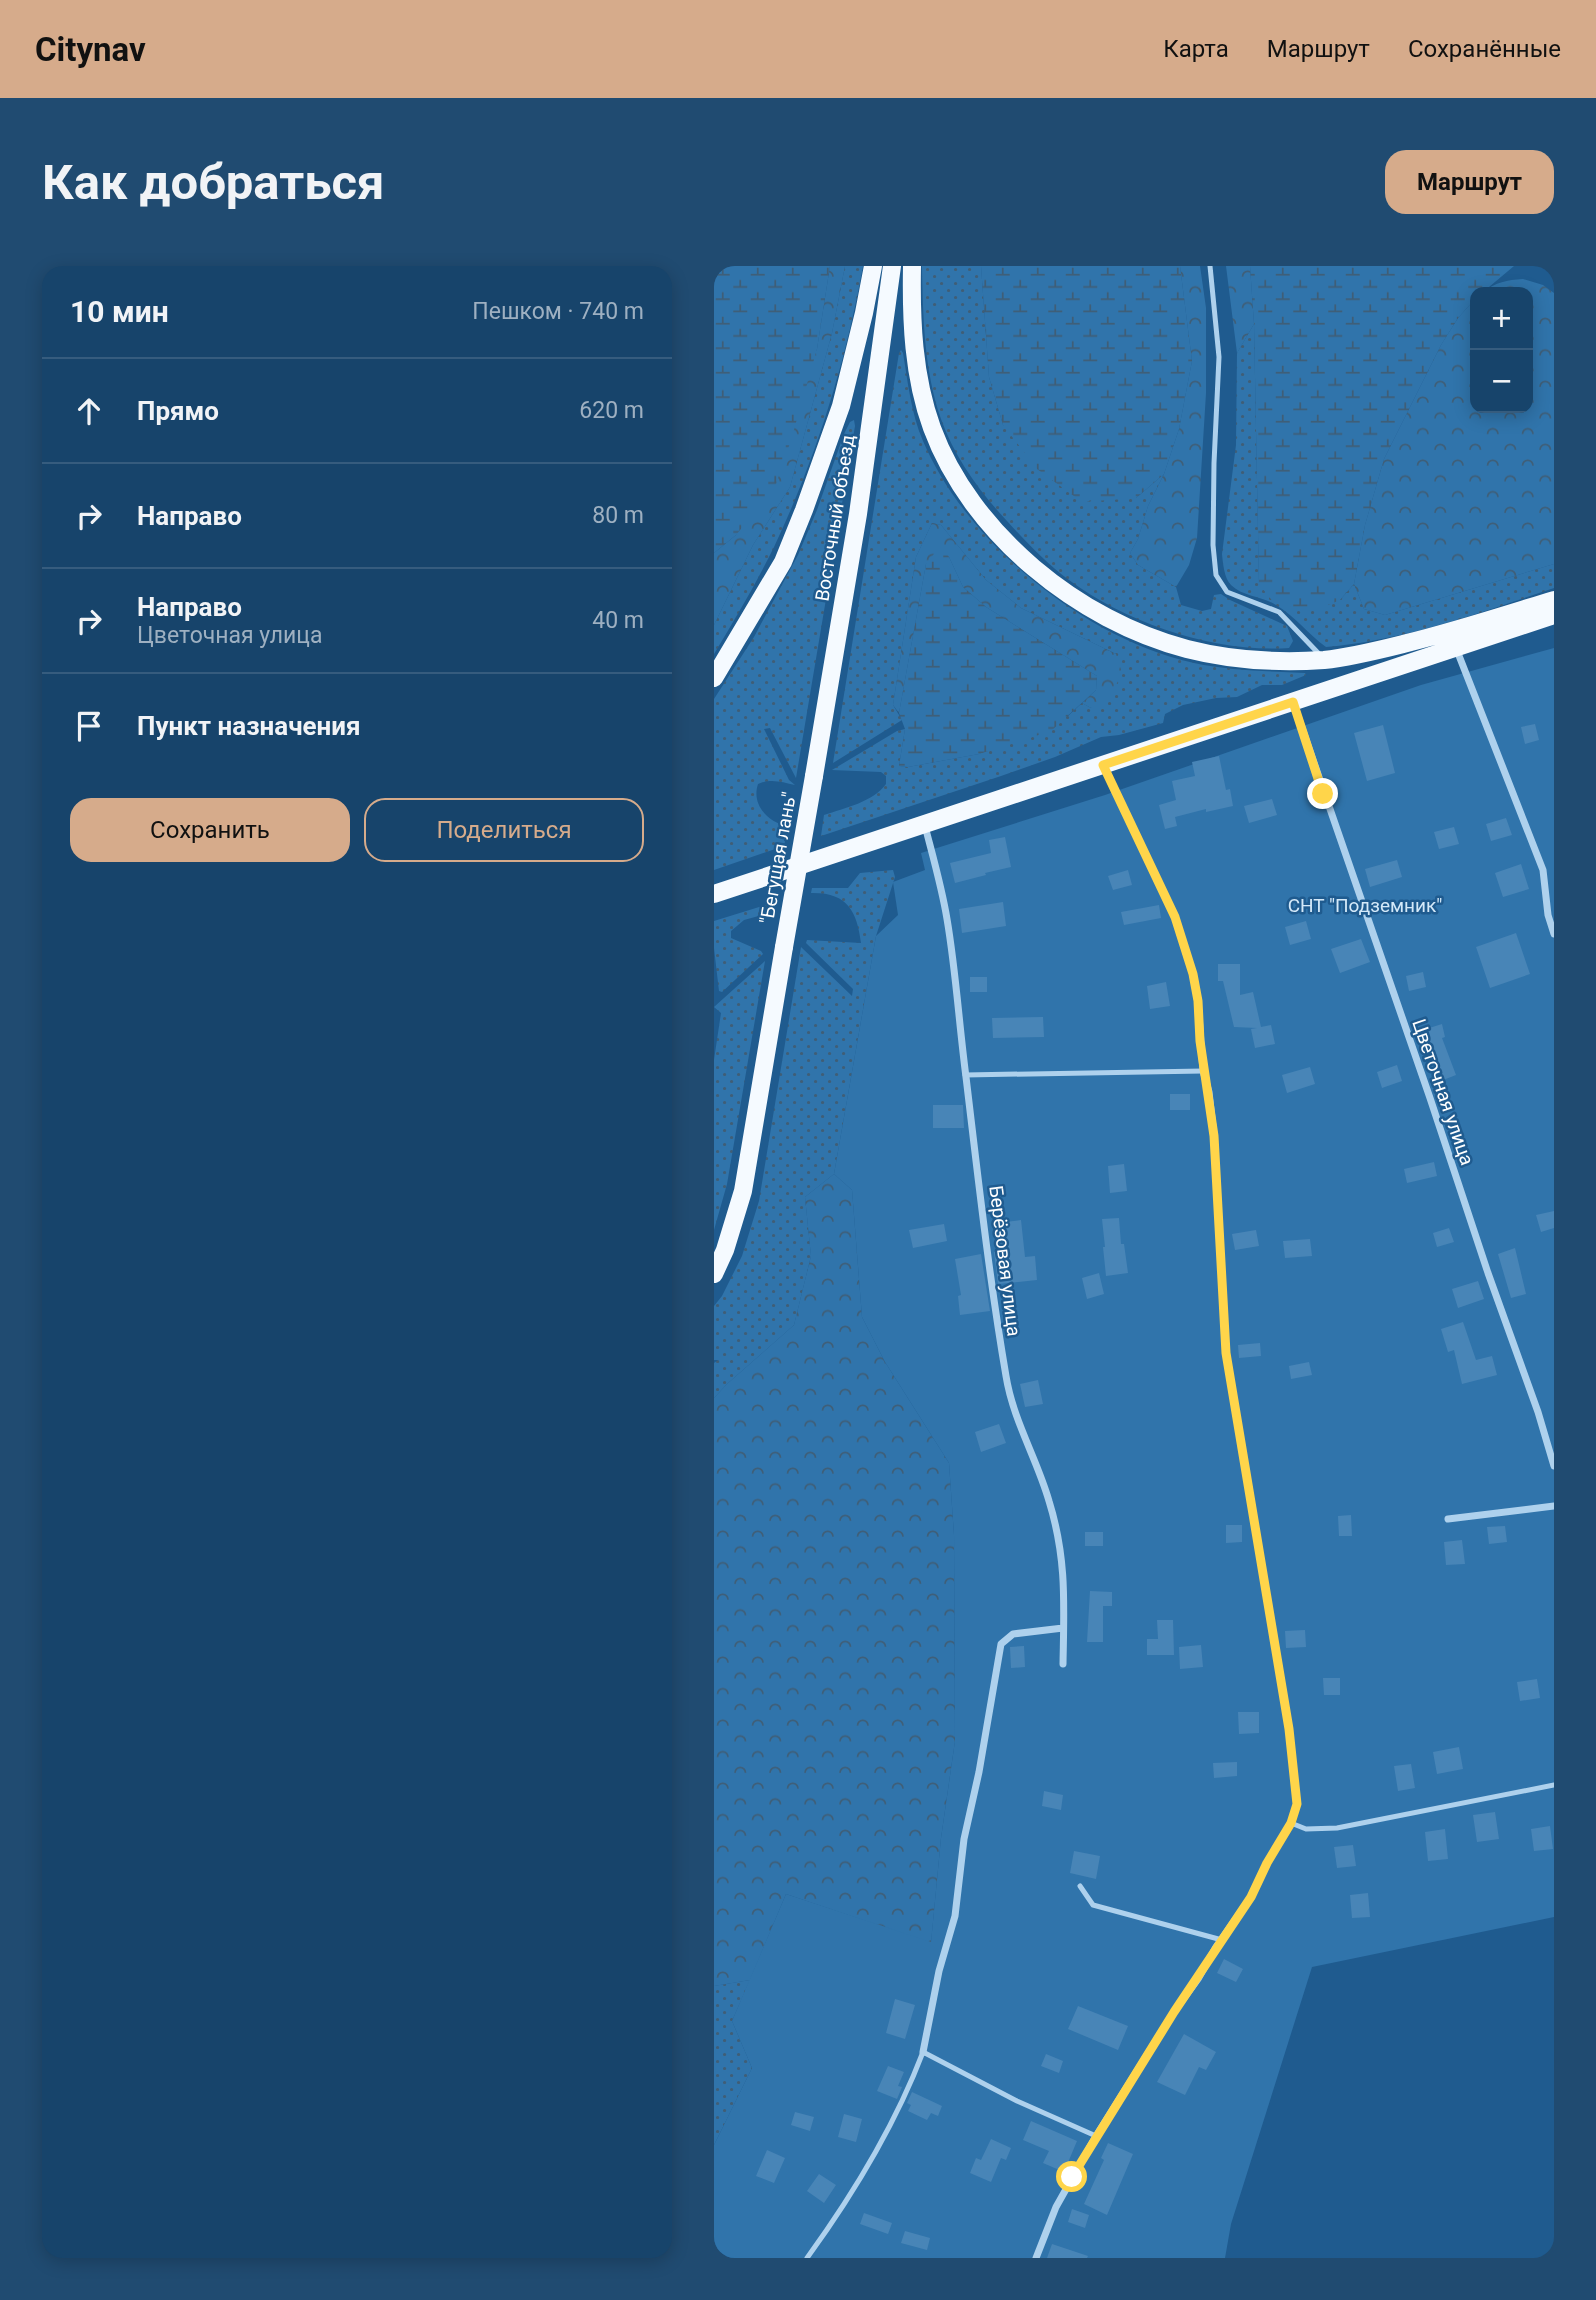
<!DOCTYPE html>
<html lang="ru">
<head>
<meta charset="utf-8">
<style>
  :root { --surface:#17446b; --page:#204b71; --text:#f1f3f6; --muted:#9eb0c1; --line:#365c7e; --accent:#d6ab8b }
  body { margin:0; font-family:Roboto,sans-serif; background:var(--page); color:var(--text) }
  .controls { position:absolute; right:21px; top:21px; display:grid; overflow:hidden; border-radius:14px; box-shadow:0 4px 18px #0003 }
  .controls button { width:63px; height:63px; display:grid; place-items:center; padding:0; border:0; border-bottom:2px solid var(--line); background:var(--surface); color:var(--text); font:35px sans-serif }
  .stop { position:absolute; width:21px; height:21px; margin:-16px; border:5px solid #ffd54a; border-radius:50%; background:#fff }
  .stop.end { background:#ffd54a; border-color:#fff; box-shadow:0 2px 7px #0008 }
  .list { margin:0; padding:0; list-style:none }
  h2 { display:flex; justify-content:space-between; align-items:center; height:91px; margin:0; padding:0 28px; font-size:30px }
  h2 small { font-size:23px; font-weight:400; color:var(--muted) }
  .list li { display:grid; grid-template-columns:46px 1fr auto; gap:21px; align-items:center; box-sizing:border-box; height:105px; padding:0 28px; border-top:2px solid var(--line) }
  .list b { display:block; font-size:26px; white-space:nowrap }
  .list p { margin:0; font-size:23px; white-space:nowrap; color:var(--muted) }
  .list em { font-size:23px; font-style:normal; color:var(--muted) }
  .actions { display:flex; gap:14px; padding:21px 28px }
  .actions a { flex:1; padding:16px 0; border:2px solid var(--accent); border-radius:21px; text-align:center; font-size:24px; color:var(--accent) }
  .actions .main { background:var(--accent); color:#111 }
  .icon { flex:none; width:38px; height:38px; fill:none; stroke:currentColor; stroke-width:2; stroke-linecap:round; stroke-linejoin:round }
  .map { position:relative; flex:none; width:840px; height:1992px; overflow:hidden; border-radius:21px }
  header { display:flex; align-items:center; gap:42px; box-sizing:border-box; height:98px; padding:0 35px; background:var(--accent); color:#111 }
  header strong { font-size:33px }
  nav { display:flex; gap:38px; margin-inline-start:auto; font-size:24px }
  .intro { display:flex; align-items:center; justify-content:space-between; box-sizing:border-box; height:168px; padding:0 42px }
  h1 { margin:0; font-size:49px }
  .button { padding:18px 32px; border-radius:21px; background:var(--accent); color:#111; font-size:24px; font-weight:700 }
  main { display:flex; gap:42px; padding:0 42px }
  aside { flex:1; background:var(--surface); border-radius:21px; box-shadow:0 4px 18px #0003 }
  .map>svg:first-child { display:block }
  .grass { fill:url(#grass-dots) }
  .forest { fill:url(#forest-crowns) }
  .wetland { fill:url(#wetland-marsh) }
  .garden { fill:#3074ab }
  .building { fill:#4885b7 }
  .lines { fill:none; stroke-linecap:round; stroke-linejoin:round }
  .service { stroke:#aed1ed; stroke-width:5 }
  .minor { stroke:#aed1ed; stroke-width:7 }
  .primary { stroke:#f5faff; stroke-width:18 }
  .primary-bridge { stroke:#f5faff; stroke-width:18 }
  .route { stroke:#ffd54a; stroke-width:9 }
  .labels { text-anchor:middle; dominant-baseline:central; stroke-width:5; stroke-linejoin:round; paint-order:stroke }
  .street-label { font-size:19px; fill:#fff; stroke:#1f5b8f }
  .park-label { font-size:19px; fill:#d4e9f9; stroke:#1f5b8f }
</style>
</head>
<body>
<header>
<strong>Citynav</strong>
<nav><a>Карта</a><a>Маршрут</a><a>Сохранённые</a></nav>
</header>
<div class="intro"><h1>Как добраться</h1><a class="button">Маршрут</a></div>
<main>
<aside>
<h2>10 мин<small>Пешком · 740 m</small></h2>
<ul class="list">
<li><svg class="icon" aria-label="ahead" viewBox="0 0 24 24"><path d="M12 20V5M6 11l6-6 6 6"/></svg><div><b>Прямо</b></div><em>620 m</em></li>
<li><svg class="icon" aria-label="right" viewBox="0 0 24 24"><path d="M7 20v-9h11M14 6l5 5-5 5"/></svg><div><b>Направо</b></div><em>80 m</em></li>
<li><svg class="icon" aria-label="right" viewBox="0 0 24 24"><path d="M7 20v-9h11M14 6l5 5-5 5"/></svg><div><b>Направо</b><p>Цветочная улица</p></div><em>40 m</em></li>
<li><svg class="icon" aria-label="arrive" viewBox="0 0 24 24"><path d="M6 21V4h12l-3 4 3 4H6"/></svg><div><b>Пункт назначения</b></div></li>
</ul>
<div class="actions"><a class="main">Сохранить</a><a>Поделиться</a></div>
</aside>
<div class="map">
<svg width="840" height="1992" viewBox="0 0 840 1992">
  <defs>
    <pattern id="grass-dots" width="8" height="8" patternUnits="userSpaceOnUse" patternTransform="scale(1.75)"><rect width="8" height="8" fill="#3074ab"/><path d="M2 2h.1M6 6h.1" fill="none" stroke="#3f5e77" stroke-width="1.8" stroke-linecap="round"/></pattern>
    <pattern id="forest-crowns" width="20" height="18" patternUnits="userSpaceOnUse" patternTransform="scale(1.75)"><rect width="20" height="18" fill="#3074ab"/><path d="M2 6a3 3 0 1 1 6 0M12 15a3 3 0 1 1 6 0" fill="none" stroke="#3f5e77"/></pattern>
    <pattern id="wetland-marsh" width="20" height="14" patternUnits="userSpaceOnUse" patternTransform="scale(1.75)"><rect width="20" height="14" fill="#3074ab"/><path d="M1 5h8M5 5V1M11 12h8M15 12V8" fill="none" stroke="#3f5e77"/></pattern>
  </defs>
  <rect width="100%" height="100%" fill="#1f5b8f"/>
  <path class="grass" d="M 131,0 L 149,0 C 132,96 102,192 60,281 C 42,318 21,353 0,388 L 0,359 L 39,279 L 76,221 L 118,67 Z
    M 208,0 L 267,0 L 275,111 L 289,159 L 422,232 L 450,208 L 434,240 L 424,273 L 416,287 L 424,299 L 462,321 L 467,339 L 488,345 L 497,343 L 500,329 L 507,328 L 516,334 L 573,360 L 579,375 L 575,382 C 500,387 415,358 355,314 C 332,297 312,276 293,255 C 265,225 241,192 227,153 C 210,104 209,51 208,0 Z
    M 540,58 L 545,318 L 626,334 L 640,318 L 650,343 L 671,349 L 840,298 L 840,322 C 765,347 691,374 612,381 C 594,368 581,350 562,339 C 549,330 529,331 517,319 C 510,312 509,297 508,288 L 522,179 L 523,87 Z
    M 187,84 L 189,87 C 194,117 197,147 209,175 C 252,277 373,374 480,397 C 517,405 554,405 591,407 L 592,409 L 568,419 L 548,419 L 523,431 L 502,432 L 469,439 L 451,448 L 449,457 L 405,469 L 387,471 L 341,491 L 287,510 L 107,570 L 110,549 C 131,542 159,536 172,518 L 172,510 L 167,506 L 118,504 L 183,465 L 191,463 L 185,500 L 194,501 L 265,488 L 354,450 L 368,437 L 377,442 L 402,388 L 307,342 L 272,314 L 227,259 L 218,257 L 202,291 L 179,439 L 188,454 L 119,497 L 185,87 Z
    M 140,154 L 141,160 L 82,512 L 56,462 L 50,463 L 75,514 L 81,519 C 68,516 57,512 44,518 C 37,539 54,556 74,561 L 70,580 L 0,604 L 0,433 L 40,371 L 84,289 L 103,244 L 130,168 L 136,156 Z
    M 179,604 L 181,611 L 162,670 L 120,908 L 91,931 L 97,990 L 80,1059 L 13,1118 L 0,1132 L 0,1097 L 4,1094 L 0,1094 L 0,1040 L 8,1030 L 28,990 L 45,935 L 87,681 L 138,730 L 139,723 L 92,677 L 93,674 L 147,677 C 143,645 133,626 97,627 L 98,622 L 134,622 L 146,607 Z
    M 61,636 L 59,646 L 30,654 L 17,665 L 17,672 L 47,685 L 49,688 L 8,726 L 5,725 L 0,682 L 0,655 Z
    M 51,695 L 13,918 L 0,964 L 0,794 L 7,747 L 0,741 Z
    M 36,1714 L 18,1755 L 38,1802 L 0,1879 L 0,1720 Z"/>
  <path class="forest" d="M 116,0 L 131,0 L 118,67 L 76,221 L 39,279 L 0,359 L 0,287 L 22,269 L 103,83 Z
    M 466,0 L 486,0 L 492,42 L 492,127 L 483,272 L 475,299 L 462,321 L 424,299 L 416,287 L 424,273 L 434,240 L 450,208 L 465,163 L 478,95 Z
    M 512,0 L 536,0 L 540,58 L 523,87 Z
    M 809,13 L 829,19 L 840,27 L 840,298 L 671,349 L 650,343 L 640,318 L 651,259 L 670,193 L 727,79 L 744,52 L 761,33 L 761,142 L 814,142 L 814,26 L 769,26 C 782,16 793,14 809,13 Z
    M 218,257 L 227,259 L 272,314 L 307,342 L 402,388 L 408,407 C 401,423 393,435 377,442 L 368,437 L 382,424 L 383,410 L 272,341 L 249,321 L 235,291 L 212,298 L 185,447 L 179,439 L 202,291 Z
    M 120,908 L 138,924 L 148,1051 L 171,1096 L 235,1197 L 240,1269 L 241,1475 L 227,1572 L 217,1677 L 72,1628 L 36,1714 L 0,1720 L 0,1132 L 13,1118 L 80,1059 L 97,990 L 91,931 Z"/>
  <path class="wetland" d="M 0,0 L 116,0 L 103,83 L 77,174 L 61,221 L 22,269 L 0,287 Z
    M 267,0 L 466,0 L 478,95 L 465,163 L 450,208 L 422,232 L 368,236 L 323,203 L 289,159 L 275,111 Z
    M 536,0 L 800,0 L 769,26 L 761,26 L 761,33 L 744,52 L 727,79 L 670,193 L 651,259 L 640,318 L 626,334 L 605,343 L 581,342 L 560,337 L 545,318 L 540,58 Z
    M 227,279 L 235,291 L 249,321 L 272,341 L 383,410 L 382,424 L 337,465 L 265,488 L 194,501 L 185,500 L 191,463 L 185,447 L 212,298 Z"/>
  <path class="garden" d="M 840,382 L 840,1651 L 598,1701 L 517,1958 L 511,1992 L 0,1992 L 0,1879 L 38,1802 L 18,1755 L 72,1628 L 217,1676 L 227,1572 L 241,1475 L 240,1269 L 235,1197 L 171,1096 L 148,1051 L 138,924 L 120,908 L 162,670 L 184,649 L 179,616 L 211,604 L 207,587 L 391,529 L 707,419 Z"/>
  <path class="building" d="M 821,458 L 825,474 L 811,478 L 807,461 Z
    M 669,459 L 681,507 L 653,515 L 640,467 Z
    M 505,490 L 512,524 L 516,523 L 519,540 L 492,546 L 492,543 L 461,551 L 463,560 L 451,563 L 445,539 L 462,534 L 458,515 L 481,510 L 478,496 Z
    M 558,533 L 563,549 L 535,557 L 530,540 Z
    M 792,552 L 798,569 L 777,575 L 772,558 Z
    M 740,561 L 745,578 L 725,583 L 720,566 Z
    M 291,571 L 297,601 L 271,607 L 272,609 L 241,617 L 236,597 L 277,587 L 275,574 Z
    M 683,594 L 688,611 L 656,621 L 651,603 Z
    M 807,598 L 815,623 L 789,631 L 781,607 Z
    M 414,604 L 418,619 L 399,624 L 394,610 Z
    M 289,636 L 292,660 L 248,667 L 245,643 Z
    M 445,639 L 447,652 L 410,659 L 407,646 Z
    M 592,655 L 597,673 L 576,679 L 571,661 Z
    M 802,667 L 816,708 L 776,722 L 762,681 Z
    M 647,673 L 656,696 L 626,707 L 617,683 Z
    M 504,698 L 526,698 L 526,729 L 539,726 L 547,761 L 557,759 L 561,778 L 541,782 L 537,763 L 543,762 L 520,761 L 509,715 L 504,715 Z
    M 709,706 L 712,721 L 695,725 L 692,710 Z
    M 256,711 L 273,711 L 273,726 L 256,726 Z
    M 452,716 L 456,740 L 436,743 L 433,720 Z
    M 329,751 L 330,771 L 279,772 L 278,752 Z
    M 728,758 L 731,771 L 728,772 L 742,809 L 724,816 L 716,797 L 709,764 Z
    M 683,799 L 688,815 L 668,822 L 663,806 Z
    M 596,801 L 601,818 L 573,827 L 568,809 Z
    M 456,828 L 476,828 L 476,844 L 456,844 Z
    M 219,839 L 249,839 L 250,862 L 219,862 Z
    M 720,896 L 723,910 L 693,917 L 690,903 Z
    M 410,898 L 413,925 L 396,927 L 394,900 Z
    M 840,945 L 840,962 L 827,966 L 822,949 Z
    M 405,952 L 407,978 L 410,978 L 414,1007 L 392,1010 L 389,981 L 391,981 L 388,953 Z
    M 307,954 L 311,991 L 321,990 L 323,1014 L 284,1018 L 280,986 L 286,984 L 283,957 Z
    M 230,958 L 233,975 L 199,982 L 195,964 Z
    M 735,962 L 740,976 L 723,981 L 719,967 Z
    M 542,964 L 545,980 L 521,984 L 518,968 Z
    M 596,973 L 598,990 L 571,992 L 569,975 Z
    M 801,982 L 812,1028 L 797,1032 L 784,988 Z
    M 267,988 L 276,1045 L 246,1049 L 244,1030 L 247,1029 L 241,993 Z
    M 385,1007 L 390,1028 L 373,1033 L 368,1012 Z
    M 764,1015 L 770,1033 L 744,1042 L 738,1023 Z
    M 749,1056 L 762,1094 L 778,1090 L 783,1109 L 748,1118 L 740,1084 L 734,1086 L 727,1063 Z
    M 546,1077 L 547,1090 L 525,1092 L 524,1079 Z
    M 595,1096 L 598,1109 L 577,1113 L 575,1100 Z
    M 324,1114 L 329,1138 L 311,1141 L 306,1118 Z
    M 285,1158 L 292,1177 L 267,1186 L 261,1166 Z
    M 637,1249 L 638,1270 L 625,1270 L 624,1250 Z
    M 512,1259 L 528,1259 L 528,1276 L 512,1277 Z
    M 791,1260 L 793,1276 L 775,1278 L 773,1261 Z
    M 371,1266 L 389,1266 L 389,1280 L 371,1280 Z
    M 748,1274 L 751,1298 L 732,1299 L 730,1276 Z
    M 376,1325 L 398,1326 L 398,1340 L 389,1340 L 389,1376 L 373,1376 Z
    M 443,1354 L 459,1354 L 460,1389 L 433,1389 L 433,1373 L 444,1373 Z
    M 591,1364 L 592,1381 L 572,1382 L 571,1365 Z
    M 487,1379 L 489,1401 L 466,1403 L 465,1381 Z
    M 310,1380 L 311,1401 L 297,1402 L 296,1381 Z
    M 609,1412 L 626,1412 L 626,1429 L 610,1429 Z
    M 823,1413 L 826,1432 L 806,1435 L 803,1416 Z
    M 524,1446 L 545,1446 L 545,1467 L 525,1468 Z
    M 745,1481 L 749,1503 L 723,1508 L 719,1486 Z
    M 523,1496 L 523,1510 L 500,1512 L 499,1497 Z
    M 697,1498 L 701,1522 L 684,1525 L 680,1500 Z
    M 330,1525 L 349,1529 L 347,1544 L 328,1540 Z
    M 781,1546 L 785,1573 L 763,1576 L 759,1549 Z
    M 836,1560 L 839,1583 L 820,1585 L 817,1563 Z
    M 731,1563 L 734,1593 L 714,1595 L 711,1566 Z
    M 639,1579 L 642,1600 L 623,1602 L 620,1581 Z
    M 360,1585 L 386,1590 L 382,1613 L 356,1607 Z
    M 654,1627 L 656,1651 L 638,1652 L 636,1629 Z
    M 510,1693 L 529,1703 L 522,1716 L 503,1707 Z
    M 181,1733 L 201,1739 L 191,1773 L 172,1767 Z
    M 364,1740 L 414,1760 L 404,1784 L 354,1763 Z
    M 470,1768 L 502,1786 L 492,1804 L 485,1801 L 471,1829 L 443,1816 Z
    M 332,1788 L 349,1795 L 345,1807 L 327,1800 Z
    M 174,1800 L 190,1806 L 184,1820 L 188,1821 L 183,1833 L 163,1825 Z
    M 198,1826 L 228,1840 L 224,1850 L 217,1847 L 213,1854 L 194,1845 L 197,1839 L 193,1837 Z
    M 81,1846 L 100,1851 L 96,1865 L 77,1859 Z
    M 130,1848 L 148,1853 L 142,1876 L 124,1871 Z
    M 317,1855 L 363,1875 L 350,1906 L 329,1897 L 335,1885 L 309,1874 Z
    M 277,1873 L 297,1882 L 292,1894 L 287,1892 L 277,1916 L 256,1907 L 262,1892 L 267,1894 Z
    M 394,1877 L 419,1888 L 393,1949 L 370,1938 L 390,1894 L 387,1892 Z
    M 53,1884 L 71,1892 L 60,1917 L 42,1910 Z
    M 105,1908 L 122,1919 L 110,1937 L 93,1925 Z
    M 358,1943 L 375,1949 L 371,1962 L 354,1956 Z
    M 150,1947 L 178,1957 L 174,1968 L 146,1958 Z
    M 191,1965 L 216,1972 L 213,1984 L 187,1977 Z
    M 338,1978 L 374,1990 L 373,1992 L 333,1992 Z"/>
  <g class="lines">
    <path class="service" d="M 496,0 L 505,91 L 500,197 L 499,279 L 502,309 L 513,326 L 565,346 L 606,389
      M 251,809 L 489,805
      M 577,1557 L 592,1563 L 623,1562 L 840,1519
      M 366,1620 L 379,1639 L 508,1674
      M 93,1992 C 138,1930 182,1857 209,1786 L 303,1835 L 382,1870"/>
    <path class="minor" d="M 742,382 L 829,604 L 834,649 L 840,668
      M 579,436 L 716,832 L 774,1007 L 824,1146 L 840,1200
      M 211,560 C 219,591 228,622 233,653 C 242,706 245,758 252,811 C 264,911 275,1011 292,1110 C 299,1154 323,1193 335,1235 C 353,1293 350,1339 349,1398
      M 734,1253 L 840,1240
      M 209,1786 L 225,1705 L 241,1650 L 250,1573 L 265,1506 L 287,1378 L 299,1368 L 349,1362
      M 322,1992 L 342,1941 L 382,1870 L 460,1746 L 484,1713 L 502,1681 L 537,1631 L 553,1597 L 577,1557 L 583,1538 L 575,1463 L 512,1087 L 500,870 L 495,826 L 489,805 L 484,735 L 479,708 L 461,651 L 389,499"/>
    <path class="primary" d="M 198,0 C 197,54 199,110 218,162 C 257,268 365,355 473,383 C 516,394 565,397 610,394 C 638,391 665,384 693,377 C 742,365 791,349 840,334
      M 0,412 L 69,296 L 90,244 L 127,140 L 150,47 L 159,0
      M 100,510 L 144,248 L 178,0
      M 0,628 L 840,349
      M 0,1008 L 11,984 L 29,925 L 70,681"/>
    <path class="primary-bridge" d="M 70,681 L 100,510"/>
  </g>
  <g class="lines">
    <path class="route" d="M 358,1911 L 460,1746 L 537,1631 L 553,1597 L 577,1557 L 583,1538 L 575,1463 L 512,1087 L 500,870 L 486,775 L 484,735 L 479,708 L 461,651 L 389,499 L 579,436 L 609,528"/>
  </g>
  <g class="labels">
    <g class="street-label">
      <text transform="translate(121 252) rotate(-81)">Восточный объезд</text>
      <text transform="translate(64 592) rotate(-80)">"Бегущая лань"</text>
      <text transform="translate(729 826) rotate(71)">Цветочная улица</text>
      <text transform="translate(291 995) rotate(83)">Берёзовая улица</text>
    </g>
    <g class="park-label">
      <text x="651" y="639">СНТ "Подземник"</text>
    </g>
  </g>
</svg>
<div class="controls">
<button>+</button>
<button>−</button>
</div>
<div class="stop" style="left:358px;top:1911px"></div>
<div class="stop end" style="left:609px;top:528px"></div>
</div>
</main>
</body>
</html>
